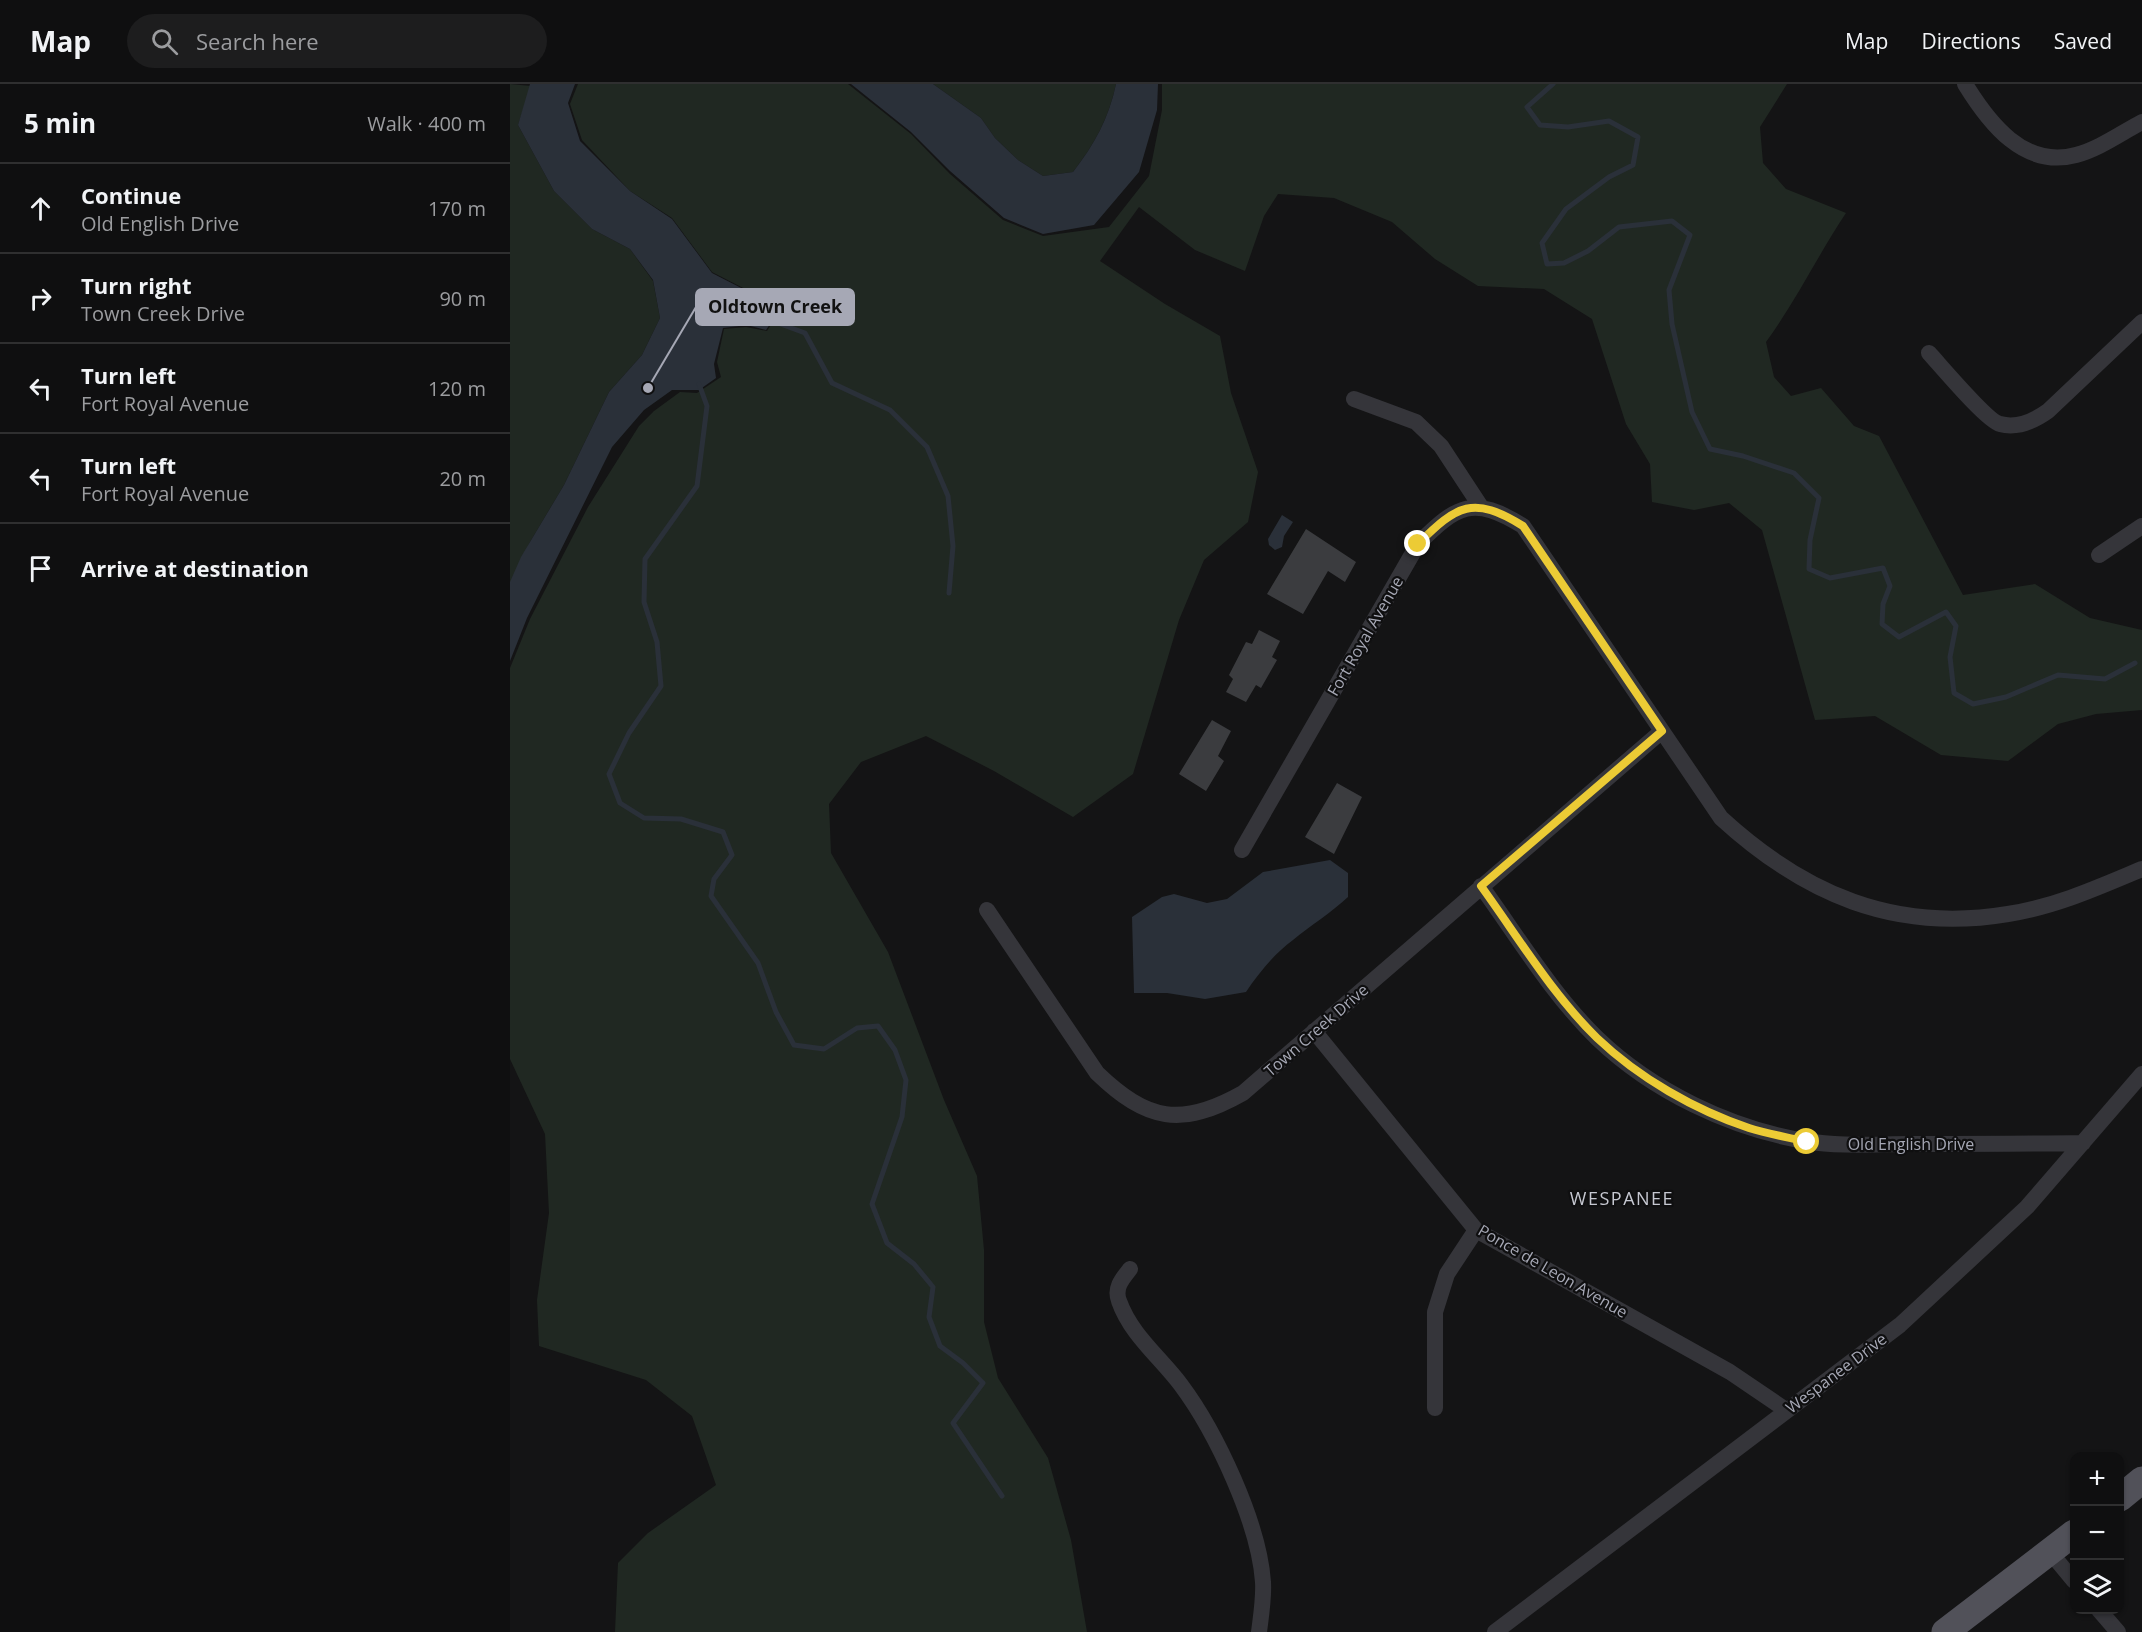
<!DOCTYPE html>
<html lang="en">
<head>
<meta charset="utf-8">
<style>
  :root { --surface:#0f0f10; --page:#1d1d1e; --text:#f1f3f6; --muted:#9b9c9f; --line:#2f2f30 }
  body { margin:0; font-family:"Open Sans",sans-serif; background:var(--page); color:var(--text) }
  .controls { position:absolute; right:18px; bottom:18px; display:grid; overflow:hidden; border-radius:12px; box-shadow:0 2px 4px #0004 }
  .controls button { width:54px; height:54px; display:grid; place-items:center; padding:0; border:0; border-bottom:2px solid var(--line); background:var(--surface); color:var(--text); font:30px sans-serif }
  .stop { position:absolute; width:18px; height:18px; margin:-14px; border:4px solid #eccb35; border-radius:50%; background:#fff }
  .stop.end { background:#eccb35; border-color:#fff; box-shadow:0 2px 6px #0008 }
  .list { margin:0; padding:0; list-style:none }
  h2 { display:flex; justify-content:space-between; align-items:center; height:78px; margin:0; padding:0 24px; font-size:26px }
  h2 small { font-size:20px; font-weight:400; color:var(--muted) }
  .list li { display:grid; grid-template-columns:39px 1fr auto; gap:18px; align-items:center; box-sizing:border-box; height:90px; padding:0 24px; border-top:2px solid var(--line) }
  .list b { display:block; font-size:22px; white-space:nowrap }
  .list p { margin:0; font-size:20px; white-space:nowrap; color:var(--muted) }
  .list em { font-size:20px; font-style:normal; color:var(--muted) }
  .icon { flex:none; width:33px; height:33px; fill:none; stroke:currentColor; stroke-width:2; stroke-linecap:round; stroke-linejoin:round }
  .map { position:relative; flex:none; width:1632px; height:1548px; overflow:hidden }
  header { display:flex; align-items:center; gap:36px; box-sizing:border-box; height:84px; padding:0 30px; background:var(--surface); border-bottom:2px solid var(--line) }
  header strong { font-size:28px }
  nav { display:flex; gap:33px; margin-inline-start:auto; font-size:21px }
  .search { width:420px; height:54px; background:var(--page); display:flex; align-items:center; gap:15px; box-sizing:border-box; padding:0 21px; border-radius:33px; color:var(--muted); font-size:22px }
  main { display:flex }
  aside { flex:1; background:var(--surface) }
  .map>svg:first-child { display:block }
  .green { fill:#202822 }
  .water { fill:#2a3039 }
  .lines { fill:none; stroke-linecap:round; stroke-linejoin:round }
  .stream { stroke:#2a3039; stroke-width:5 }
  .building { fill:#3b3c3f }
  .street { stroke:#35353a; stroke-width:16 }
  .primary { stroke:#515159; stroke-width:27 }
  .route { stroke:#eccb35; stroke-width:8 }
  .labels { text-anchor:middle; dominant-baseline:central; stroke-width:4.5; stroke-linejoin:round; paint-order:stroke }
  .street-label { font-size:16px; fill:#a6a8b5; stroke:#0f0f10 }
  .neighbourhood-label { font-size:18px; letter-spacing:1.5px; fill:#c6c8d1; stroke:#0f0f10 }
  .leader { fill:none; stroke:#a6a8b5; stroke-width:2 }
  .callout-dot { fill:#a6a8b5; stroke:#0f0f10; stroke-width:2 }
  .callout { fill:#a6a8b5; stroke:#a6a8b5; stroke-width:2 }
  .callout-label { font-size:18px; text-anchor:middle; font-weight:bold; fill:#111 }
</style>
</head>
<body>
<header>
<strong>Map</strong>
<div class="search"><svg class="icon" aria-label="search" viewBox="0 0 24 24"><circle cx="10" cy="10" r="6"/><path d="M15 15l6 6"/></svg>Search here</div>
<nav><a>Map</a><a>Directions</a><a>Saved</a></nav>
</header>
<main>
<aside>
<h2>5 min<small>Walk · 400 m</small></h2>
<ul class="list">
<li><svg class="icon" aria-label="ahead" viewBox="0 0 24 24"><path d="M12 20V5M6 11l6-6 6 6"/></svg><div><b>Continue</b><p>Old English Drive</p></div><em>170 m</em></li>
<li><svg class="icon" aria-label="right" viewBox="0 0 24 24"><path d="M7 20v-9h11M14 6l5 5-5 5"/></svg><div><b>Turn right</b><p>Town Creek Drive</p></div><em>90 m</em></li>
<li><svg class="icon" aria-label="left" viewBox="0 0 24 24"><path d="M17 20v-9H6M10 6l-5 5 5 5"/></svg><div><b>Turn left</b><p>Fort Royal Avenue</p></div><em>120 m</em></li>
<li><svg class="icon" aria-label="left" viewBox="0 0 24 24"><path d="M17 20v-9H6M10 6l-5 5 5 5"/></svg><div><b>Turn left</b><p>Fort Royal Avenue</p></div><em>20 m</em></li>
<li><svg class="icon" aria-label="arrive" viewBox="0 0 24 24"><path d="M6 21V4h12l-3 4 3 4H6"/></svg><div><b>Arrive at destination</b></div></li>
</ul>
</aside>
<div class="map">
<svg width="1632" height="1548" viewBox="0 0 1632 1548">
  <rect width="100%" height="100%" fill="#141415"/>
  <path class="green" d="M 0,0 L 21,2 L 8,41 L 44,107 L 82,145 L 120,165 L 143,197 L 150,234 L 132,271 L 99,308 L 54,401 L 20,458 L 0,500 Z
    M 68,0 L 338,0 L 401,50 L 440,90 L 493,136 L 533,152 L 599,143 L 639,92 L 652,26 L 652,0 L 1277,0 L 1250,43 L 1253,79 L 1276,105 L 1336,129 C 1308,171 1286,217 1256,258 L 1264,293 L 1281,312 L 1311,304 L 1344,342 L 1369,352 L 1453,511 L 1525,500 L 1580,534 L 1632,546 L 1632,626 L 1586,630 L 1548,640 L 1498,677 L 1431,671 L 1365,632 L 1305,636 L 1252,446 L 1219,419 L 1184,426 L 1142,418 L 1140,380 L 1116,340 L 1082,235 L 1034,205 L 968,202 L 925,175 L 882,138 L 824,114 L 768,110 L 754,132 L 735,187 L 685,166 L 629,123 L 590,177 L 655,220 L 710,252 L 721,309 L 748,388 L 738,438 L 694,476 L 669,536 L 623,690 L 563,733 L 484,687 L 416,652 L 351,678 L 319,720 L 321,769 L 378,868 L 434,1016 L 467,1092 L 474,1166 L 474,1238 L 488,1294 L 538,1374 L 561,1456 L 577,1548 L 105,1548 L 108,1479 L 138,1449 L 206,1401 L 182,1332 L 136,1296 L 29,1262 L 27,1216 L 39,1129 L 35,1050 L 0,975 L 0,584 L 20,535 L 78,423 L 129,342 L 144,327 L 170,308 L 187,309 L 211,293 L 207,278 L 214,245 L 236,243 L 257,247 L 269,228 L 239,207 L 202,188 L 162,134 L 120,107 L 72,56 L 60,20 Z
    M 423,0 L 606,0 C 599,34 584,61 563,88 L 533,92 L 508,76 L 485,54 L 471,34 Z"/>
  <path class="water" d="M 20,0 L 65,0 L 58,19 L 70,57 L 120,107 L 162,135 L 202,189 L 239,208 L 268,228 L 256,246 L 237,241 L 213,244 L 204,280 L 206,294 L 189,306 L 162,306 L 134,326 L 102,363 L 17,534 L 0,577 L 0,498 L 11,473 L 54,401 L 99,308 L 132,271 L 150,234 L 143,196 L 120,165 L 82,145 L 44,107 L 8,41 Z
    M 341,0 L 423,0 L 471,34 L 485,54 L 508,76 L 533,92 L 563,88 C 584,61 599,34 606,0 L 648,0 L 647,26 L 629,88 L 584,141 L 533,150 L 494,134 L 440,87 L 401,48 Z
    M 772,431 L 783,438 L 774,452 L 772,463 L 765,466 L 759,461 L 758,455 Z
    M 820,776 L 838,789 L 838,813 C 821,829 801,841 783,856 C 764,870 749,889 736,908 L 695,915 L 657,909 L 624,909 L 622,833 L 652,813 L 664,810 L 697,819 L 717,815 L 753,788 Z"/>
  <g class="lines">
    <path class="stream" d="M 1043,0 L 1017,23 L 1030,41 L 1058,43 L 1099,37 L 1128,53 L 1123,81 L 1099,93 L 1056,125 L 1032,159 L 1037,180 L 1054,179 L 1078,167 L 1109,143 L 1162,137 L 1180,151 L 1159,206 L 1162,240 L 1182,328 L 1200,365 L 1233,372 L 1284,389 L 1309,414 L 1300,456 L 1299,485 L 1320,494 L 1373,484 L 1380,502 L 1373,520 L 1372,540 L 1389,553 L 1436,528 L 1446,542 L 1440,573 L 1444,609 L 1463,620 L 1496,613 L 1548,591 L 1595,595 L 1625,579
      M 257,235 L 295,249 L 322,299 L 380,326 L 417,363 L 438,412 L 443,462 L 439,509
      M 189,300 L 197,322 L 187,402 L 135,475 L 134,518 L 147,558 L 151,602 L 119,649 L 99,690 L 110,719 L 134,734 L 171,735 L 213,748 L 222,771 L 204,795 L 201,812 L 248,879 L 266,928 L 284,961 L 314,965 L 347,944 L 368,942 L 385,966 L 396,996 L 392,1033 L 362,1120 L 377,1159 L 404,1180 L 423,1203 L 419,1233 L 430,1262 L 453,1279 L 473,1299 L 443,1339 L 492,1412"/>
  </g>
  <path class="building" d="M 796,445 L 846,478 L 835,498 L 818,487 L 793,530 L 757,510 Z
    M 749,546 L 770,557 L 762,573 L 767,576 L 751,604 L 746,601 L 736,618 L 716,608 L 723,595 L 719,591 L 736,558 L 742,560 Z
    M 702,636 L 721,647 L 708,672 L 714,677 L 696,707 L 669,690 Z
    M 827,699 L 852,713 L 824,770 L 795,753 Z"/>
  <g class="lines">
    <path class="street" d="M 1455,0 C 1479,39 1514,85 1566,71 C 1589,65 1611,49 1632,38
      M 1419,269 C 1431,282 1477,337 1490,340 C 1508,345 1524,337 1538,327 L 1632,238
      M 844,315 L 906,338 L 931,362 L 971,423
      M 1589,471 L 1632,442
      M 732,766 L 908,460 C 947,421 963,411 1013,442 L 1211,734 C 1294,810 1384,849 1498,830 C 1545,823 1589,803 1632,785
      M 971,802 C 1008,853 1042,910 1087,954 C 1142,1007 1221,1045 1296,1057 C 1330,1063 1366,1060 1401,1060 C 1458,1060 1516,1060 1573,1059
      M 477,826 L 587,989 C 637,1037 671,1044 733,1009 L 1152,647
      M 804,947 L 966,1146 L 1220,1288 L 1276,1326
      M 620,1185 C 612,1195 604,1204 609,1217 C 621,1251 650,1273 671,1301 C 706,1348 749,1439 753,1498 C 754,1514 751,1532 749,1548
      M 925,1324 L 925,1228 L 937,1190 L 966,1146
      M 1540,1468 L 1564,1497
      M 1589,1526 L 1608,1548
      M 985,1548 L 1390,1241 L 1517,1123 L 1632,990"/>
    <path class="primary" d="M 1610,1414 L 1632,1396
      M 1435,1548 L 1564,1449"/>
  </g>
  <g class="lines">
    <path class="route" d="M 908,460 C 947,421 963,411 1013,442 L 1152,647 L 971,802 C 1008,853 1042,910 1087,954 C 1129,994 1185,1026 1239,1044 C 1258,1050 1278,1053 1297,1058"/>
  </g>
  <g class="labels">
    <g class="street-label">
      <text transform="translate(855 552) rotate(-60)">Fort Royal Avenue</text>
      <text transform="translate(806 946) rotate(-41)">Town Creek Drive</text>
      <text x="1401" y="1060">Old English Drive</text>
      <text transform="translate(1043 1187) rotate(30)">Ponce de Leon Avenue</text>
      <text transform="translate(1326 1289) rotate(-37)">Wespanee Drive</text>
    </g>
    <g class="neighbourhood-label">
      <text x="1112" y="1114">WESPANEE</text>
    </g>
  </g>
  <path class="leader" d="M138 304L186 223"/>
  <circle class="callout-dot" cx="138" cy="304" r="6"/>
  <rect class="callout" x="186" y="205" width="158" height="36" rx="6"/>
  <g class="callout-label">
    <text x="265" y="229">Oldtown Creek</text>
  </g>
</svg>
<div class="controls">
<button>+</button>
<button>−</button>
<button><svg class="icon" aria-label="layers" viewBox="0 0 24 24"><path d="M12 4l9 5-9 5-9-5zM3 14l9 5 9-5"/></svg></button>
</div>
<div class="stop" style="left:1297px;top:1058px"></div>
<div class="stop end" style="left:908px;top:460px"></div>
</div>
</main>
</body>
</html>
